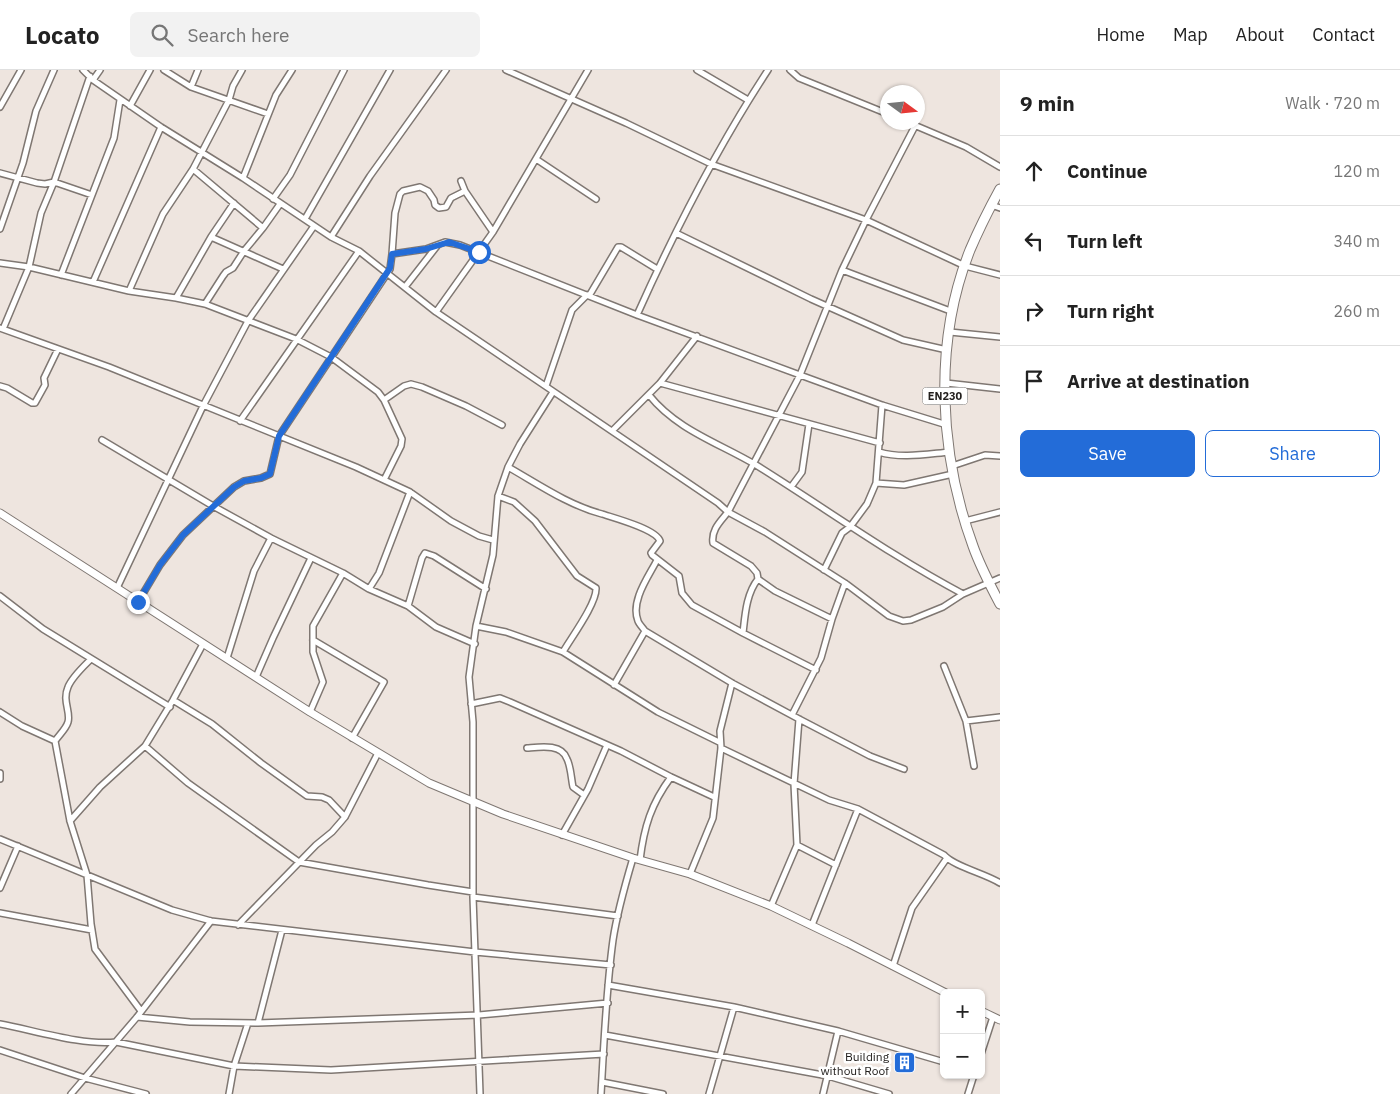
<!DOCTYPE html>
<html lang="en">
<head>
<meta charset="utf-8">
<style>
  :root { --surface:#fff; --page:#f2f2f2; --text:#222; --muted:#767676; --line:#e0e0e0; --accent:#236cd8 }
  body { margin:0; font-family:"IBM Plex Sans",sans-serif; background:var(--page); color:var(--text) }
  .controls { position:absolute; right:15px; bottom:15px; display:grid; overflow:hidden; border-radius:8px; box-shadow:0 1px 4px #0004 }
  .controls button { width:45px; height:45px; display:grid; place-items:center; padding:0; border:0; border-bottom:1px solid var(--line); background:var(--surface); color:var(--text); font:25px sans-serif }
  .compass { position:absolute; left:880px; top:15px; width:45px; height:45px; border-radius:50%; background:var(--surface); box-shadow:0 1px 4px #0004; rotate:105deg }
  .stop { position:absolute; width:15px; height:15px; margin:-11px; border:4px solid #236cd8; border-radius:50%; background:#fff }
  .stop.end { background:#236cd8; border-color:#fff; box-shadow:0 1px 5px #0008 }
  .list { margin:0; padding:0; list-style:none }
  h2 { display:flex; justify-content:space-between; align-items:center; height:65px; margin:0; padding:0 20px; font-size:21px }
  h2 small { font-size:16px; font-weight:400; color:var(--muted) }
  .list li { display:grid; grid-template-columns:32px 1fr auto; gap:15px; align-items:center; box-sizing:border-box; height:70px; padding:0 20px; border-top:1px solid var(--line) }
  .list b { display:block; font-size:19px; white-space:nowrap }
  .list em { font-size:16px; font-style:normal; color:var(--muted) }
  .actions { display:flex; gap:10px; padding:15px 20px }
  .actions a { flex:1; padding:11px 0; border:1px solid var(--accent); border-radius:8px; text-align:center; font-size:18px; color:var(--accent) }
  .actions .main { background:var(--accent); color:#fff }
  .icon { flex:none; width:28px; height:28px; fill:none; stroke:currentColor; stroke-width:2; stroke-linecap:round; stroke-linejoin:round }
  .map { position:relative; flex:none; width:1000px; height:1024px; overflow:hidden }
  header { display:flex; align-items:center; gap:30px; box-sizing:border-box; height:70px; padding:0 25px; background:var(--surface); border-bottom:1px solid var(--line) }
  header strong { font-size:24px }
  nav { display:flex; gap:28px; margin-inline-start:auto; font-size:18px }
  .search { width:350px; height:45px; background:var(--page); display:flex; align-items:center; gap:12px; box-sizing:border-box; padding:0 18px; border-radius:8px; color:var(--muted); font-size:19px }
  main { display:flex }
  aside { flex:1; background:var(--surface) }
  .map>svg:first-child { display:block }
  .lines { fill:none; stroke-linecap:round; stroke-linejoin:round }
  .minor-casing { stroke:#7f7772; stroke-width:8 }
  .tertiary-casing { stroke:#7f7772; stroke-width:9 }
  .primary-casing { stroke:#7f7772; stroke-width:11 }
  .minor { stroke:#fff; stroke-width:5 }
  .tertiary { stroke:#fff; stroke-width:7 }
  .primary { stroke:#fff; stroke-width:9 }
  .route { stroke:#236cd8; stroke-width:6 }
  .labels { text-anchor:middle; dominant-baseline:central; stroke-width:5; stroke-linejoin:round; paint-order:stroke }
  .shield { fill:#fff; stroke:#646260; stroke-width:1 }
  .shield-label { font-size:11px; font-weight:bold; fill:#211e1c }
  .poi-label { font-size:12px; fill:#211e1c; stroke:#fff; text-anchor:end }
</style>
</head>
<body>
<header>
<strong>Locato</strong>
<div class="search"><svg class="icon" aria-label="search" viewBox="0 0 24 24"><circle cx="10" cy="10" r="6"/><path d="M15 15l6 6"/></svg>Search here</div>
<nav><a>Home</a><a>Map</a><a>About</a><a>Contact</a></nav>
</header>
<main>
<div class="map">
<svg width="1000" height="1024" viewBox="0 0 1000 1024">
  <rect width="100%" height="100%" fill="#eee5df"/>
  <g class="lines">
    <defs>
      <path id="minor" d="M 83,0 L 93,10 L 161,57 L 243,108 L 331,167 L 359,181 L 436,242 L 718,433 L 728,442 L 765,462 L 845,513 L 889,546 L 903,551 L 911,550 L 943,537 L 963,524 L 1000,508
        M 164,0 L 191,17 L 268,44
        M 506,0 L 626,53 L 711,94 L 866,150 L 965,196 L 1000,205
        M 697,0 L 748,30
        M 790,0 L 799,8 L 888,44
        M 93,10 L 100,0
        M 191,17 L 198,0
        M 130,36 L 150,0
        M 0,37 L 21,0
        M 907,52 L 966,77 L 1000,97
        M 536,89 L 596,129
        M 193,99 L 263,158
        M 0,103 L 37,113 L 45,114 L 54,112 L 92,125
        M 243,108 L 276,25 L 292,0
        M 461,111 L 465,121 L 493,162
        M 273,129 L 290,105 L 344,0
        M 991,135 L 1000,138
        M 305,149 L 390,0
        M 0,159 L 23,93 L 36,41 L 54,0
        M 676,163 L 811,229 L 903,270 L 947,280
        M 211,167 L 283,199
        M 331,167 L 370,106 L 446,0
        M 392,184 L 395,143 L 400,124 L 403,121 L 420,117 L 428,121 L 434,130 L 435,135 L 439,138 L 446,137 L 451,128 L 465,121
        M 0,193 L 29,197 L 129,221 L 176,228 L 205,234 L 296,269 L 331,287 L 378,322 L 384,330 L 402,369 L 401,376 L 384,410
        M 842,200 L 953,242
        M 61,205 L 114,68 L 120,30
        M 93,212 L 161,57
        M 405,217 L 437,176
        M 129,221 L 163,144 L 193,99 L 229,30 L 233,16 L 242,0
        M 589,226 L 618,177 L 621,177 L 657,199
        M 176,228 L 211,167 L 234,133
        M 205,234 L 223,206 L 226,202 L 233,198 L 244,181 L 263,158 L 280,134
        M 436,242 L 493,162 L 588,0
        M 637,245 C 675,160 717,78 768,0
        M 0,258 L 109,297 L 356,397 L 410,422 L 451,451 L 479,466 L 493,470
        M 3,259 L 29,197 L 41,143 L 54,112 L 90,6
        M 950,262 L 1000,267
        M 660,313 L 880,373
        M 946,313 L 1000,319
        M 0,316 L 7,318 L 32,333 L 35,333 L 45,315 L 44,308 L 58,279
        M 546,316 L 572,240 L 587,225
        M 649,325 C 677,360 719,373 756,395 C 825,438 891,486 963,524
        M 384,330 L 404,316 L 411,314 L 422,317 L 466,336 L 502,355
        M 240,351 L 359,181
        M 613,360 L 660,313 L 697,266
        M 102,370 L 213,436 L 271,468 L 343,503 L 369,519 L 408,536 L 436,557 L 475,574
        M 879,382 C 901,389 927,384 950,382
        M 952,396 L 985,385 L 1000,386
        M 508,397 C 538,414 568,435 602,444 C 614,448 656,459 660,471 L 651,483 L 652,485 L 679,506 L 682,523 L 692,535 L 743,563 L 816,600
        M 876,413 L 904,415 L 953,404
        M 791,417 L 802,402 L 809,354
        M 498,426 L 514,432 L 535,451 L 577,506 L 596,518 C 597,533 571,568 563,582
        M 965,451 L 1000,442
        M 657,490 C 649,506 630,531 638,551 C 639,554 643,558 645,561 L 732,613 L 799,649 L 870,686 L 904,699
        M 824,500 L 842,463 L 850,457 L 867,434 L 876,413 L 882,335
        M 758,509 L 757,503 L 751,496 L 713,473 C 711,460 720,452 728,442 L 800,305 L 842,200 L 866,150 L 915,56
        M 117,518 L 203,336 L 248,251 L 314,156
        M 369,519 L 379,503 L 410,422
        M 0,526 L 43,559 L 170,637
        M 138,532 L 160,495 L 183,465 L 234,417 L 244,411 L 261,408 L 270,404 L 279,366 L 390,199 L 392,184 L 426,179 L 445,172 L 460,175 L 637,245 L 800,305 L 882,335 L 947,355
        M 408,536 L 422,488 L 425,483 L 434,486 L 486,519
        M 476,556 L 506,562 L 563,582 L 658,642 L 719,672
        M 743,563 C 745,546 746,524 758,509 L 775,521 L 832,549
        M 313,570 L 384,612 L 352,668
        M 227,588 L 254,501 L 271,468
        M 91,589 C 83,597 72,607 68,617 C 62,631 71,642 68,652 C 66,659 59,665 55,671 L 70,751 L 87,805 L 91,854 L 95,879 L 141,941
        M 944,596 L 966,651 L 974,696
        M 256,607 L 273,568 L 311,488
        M 614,615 L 645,561
        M 173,630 L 212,654 L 261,693 L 307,726 L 322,727 L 329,730 L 345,747
        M 471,634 L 500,628 L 510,632 L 621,681 L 671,707 L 714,727
        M 0,642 L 22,656 L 55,671
        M 310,642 L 323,612 L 313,582 L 313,556 L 343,503
        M 792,645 L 821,588 L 832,549 L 845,513
        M 799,649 L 794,714 L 797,775 L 836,795
        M 966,651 L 1000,647
        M 145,676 L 188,713 L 299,792 L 428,815 L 473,822
        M 527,678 C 539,677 562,673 567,689 C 571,697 571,708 573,717 L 584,725
        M 721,678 L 829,730 L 858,739 L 944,785 C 955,797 984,803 1000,813
        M 0,703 L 0,709
        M 70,751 L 100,717 L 145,676 L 173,630 L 203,574
        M 562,765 L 588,719 L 607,675
        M 0,769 L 172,840 L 211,851 L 475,882 L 611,895
        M 640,790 C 644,757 651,734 671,707
        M 690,804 L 713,748 L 721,678 L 720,661 L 732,613
        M 0,818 L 18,776
        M 473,827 L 618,846
        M 771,836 L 797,775
        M 0,843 L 92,860
        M 238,855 L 316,775 L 332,762 L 345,747 L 378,683
        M 812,855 L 858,739
        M 893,896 L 912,838 L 947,788
        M 608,915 L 734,937 L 838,961 L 944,992
        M 137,947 L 190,952 L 258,953 L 479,945 L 608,933
        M 258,953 L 282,860
        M 0,954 C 33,960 84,976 116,972 L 234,996 L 331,1000 L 604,984
        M 605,965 L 828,1006 L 889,1024
        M 0,980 L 85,1008 L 146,1024
        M 981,984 L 993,947
        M 602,1012 L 663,1024
        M 71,1024 L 137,947 L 211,851
        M 229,1024 L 234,996 L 248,953
        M 480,1024 L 473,827 L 473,652 L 469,607 L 476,556 L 493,485 L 498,426 L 508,397 L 520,374 L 553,322
        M 601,1024 C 604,973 606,921 613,870 C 617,843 625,815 633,788
        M 709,1024 L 734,937
        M 823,1024 L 838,961
        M 968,1024 L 974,1005"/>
      <path id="tertiary" d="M 0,443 L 310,642 L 429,713 L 503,744 L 633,788 L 690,804 L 771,836 L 848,873 L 946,923
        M 981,941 L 1000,950"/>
      <path id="primary" d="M 1000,119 C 989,139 979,159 970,180 C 933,273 939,383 973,476 C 980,496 990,515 1000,534"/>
    </defs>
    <use href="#minor" class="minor-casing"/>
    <use href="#tertiary" class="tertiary-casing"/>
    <use href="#primary" class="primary-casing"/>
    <use href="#minor" class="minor"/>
    <use href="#tertiary" class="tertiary"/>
    <use href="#primary" class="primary"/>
  </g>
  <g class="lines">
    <path class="route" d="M 138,532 L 160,495 L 183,465 L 234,417 L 244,411 L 261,408 L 270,404 L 279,366 L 390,198 L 392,184 L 426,179 L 449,172 L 479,182"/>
  </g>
  <defs>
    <symbol id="building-square" viewBox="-11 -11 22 22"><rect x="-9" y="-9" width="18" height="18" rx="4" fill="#236cd8" stroke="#fff"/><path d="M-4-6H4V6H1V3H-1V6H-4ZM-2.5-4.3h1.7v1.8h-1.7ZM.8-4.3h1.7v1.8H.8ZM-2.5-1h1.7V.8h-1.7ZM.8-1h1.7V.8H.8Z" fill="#fff"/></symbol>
  </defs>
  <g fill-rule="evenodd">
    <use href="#building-square" x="892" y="980" width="25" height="25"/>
  </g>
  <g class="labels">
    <rect class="shield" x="922.5" y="317.5" width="45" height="17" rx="4"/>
    <g class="shield-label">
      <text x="945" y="326">EN230</text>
    </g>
    <g class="poi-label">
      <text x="889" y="986">Building<tspan x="889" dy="14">without Roof</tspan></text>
    </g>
  </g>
</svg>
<div class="controls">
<button>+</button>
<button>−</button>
</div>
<svg class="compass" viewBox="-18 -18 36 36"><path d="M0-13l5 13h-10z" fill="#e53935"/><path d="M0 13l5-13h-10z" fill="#767676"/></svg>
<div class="stop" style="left:479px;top:182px"></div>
<div class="stop end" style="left:138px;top:532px"></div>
</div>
<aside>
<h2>9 min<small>Walk · 720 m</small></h2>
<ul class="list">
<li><svg class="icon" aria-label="ahead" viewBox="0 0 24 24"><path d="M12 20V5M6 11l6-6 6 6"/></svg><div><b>Continue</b></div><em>120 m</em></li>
<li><svg class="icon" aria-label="left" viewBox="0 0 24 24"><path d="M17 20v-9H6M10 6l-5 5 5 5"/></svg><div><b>Turn left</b></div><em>340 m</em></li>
<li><svg class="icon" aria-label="right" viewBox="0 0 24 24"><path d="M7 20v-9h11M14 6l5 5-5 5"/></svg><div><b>Turn right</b></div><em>260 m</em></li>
<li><svg class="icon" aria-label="arrive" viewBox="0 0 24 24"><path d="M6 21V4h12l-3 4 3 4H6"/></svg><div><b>Arrive at destination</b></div></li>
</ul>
<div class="actions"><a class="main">Save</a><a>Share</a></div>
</aside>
</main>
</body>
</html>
